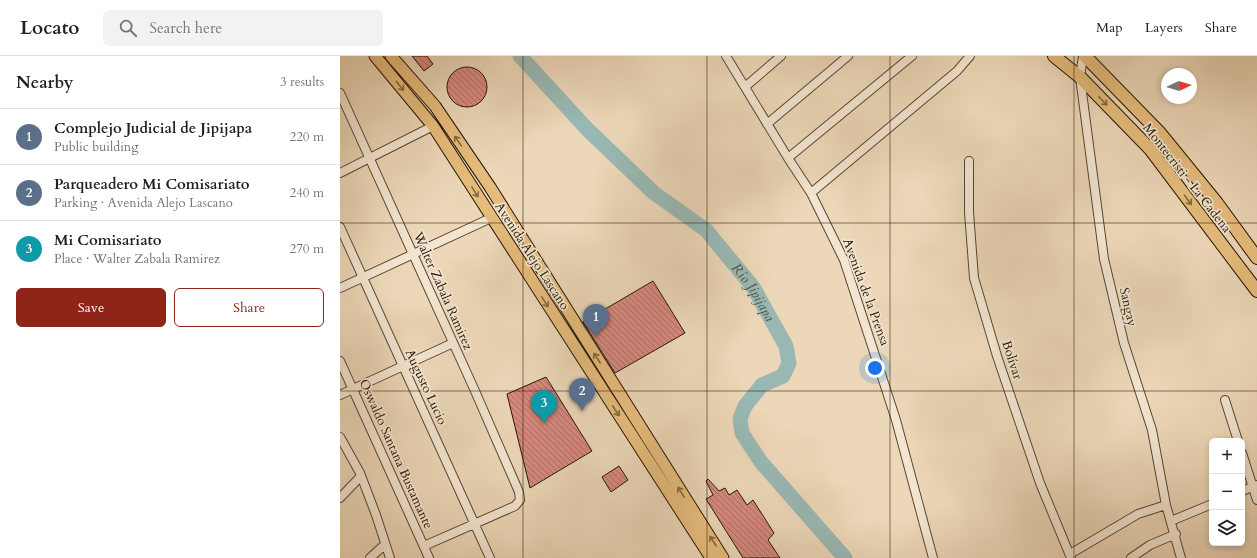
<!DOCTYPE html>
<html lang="en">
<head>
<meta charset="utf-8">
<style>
  :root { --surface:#fff; --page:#f2f2f2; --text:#202124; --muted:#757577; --line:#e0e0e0; --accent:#8f2418 }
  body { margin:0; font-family:Cardo,serif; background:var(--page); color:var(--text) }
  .controls { position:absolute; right:12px; bottom:12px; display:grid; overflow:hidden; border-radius:6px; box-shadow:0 2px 6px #0003 }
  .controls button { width:36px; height:36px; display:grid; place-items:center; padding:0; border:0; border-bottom:1px solid var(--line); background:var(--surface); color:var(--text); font:20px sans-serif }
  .compass { position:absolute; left:821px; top:12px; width:36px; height:36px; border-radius:50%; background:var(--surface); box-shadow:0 2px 6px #0003; rotate:86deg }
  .you { position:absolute; left:535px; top:312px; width:14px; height:14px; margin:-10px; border:3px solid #fff; border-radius:50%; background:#1a73e8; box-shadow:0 0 0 6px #1a73e833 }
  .badge { display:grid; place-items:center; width:26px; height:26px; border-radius:50%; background:var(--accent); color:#fff; font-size:13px; font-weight:700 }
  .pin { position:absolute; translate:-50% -33px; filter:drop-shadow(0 1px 2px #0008) }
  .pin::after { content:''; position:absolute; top:21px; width:14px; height:12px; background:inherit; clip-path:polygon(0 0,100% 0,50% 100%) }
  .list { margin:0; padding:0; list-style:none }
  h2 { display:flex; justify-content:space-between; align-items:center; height:52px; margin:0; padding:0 16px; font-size:17px }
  h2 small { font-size:13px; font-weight:400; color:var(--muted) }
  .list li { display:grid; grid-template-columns:26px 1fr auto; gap:12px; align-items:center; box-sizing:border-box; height:56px; padding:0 16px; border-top:1px solid var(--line) }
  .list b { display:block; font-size:15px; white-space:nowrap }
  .list p { margin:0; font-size:13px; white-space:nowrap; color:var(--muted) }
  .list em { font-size:13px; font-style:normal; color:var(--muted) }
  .actions { display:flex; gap:8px; padding:12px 16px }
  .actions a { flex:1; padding:9px 0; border:1px solid var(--accent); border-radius:6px; text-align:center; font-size:14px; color:var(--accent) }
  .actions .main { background:var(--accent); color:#fff }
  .icon { flex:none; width:22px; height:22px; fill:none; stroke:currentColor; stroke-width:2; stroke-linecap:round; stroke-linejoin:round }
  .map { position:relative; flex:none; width:917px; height:502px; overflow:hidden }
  header { display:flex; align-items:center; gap:24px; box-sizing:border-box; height:56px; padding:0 20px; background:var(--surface); border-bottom:1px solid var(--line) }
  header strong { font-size:19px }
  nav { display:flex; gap:22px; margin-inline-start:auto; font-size:14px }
  .search { width:280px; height:36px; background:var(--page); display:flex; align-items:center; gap:10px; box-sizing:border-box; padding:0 14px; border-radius:6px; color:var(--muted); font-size:15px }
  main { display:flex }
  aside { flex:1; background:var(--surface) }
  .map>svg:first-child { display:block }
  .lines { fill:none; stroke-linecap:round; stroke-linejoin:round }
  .river { stroke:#99b8b4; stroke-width:15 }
  .building { fill:url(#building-back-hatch); stroke:#261604 }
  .minor-casing { stroke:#584631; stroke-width:10 }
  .major-casing { stroke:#261604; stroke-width:13 }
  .highway-casing { stroke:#261604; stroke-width:14 }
  .minor { stroke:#f3e5d1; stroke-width:8 }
  .major { stroke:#e6bc7c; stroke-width:11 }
  .highway { stroke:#e6bc7c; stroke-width:12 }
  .oneway { stroke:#866940 }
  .grid { fill:none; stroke:#261604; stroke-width:1; stroke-opacity:0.55 }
  .labels { text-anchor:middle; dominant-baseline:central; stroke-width:3.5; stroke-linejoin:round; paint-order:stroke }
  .street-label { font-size:13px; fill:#261604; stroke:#f3e5d1 }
  .water-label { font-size:14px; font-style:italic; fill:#4e4f42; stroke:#f3e5d1 }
</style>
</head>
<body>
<header>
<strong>Locato</strong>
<div class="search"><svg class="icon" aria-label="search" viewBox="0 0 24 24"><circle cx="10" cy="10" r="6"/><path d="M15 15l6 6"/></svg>Search here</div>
<nav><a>Map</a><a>Layers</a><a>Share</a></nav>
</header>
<main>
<aside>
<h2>Nearby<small>3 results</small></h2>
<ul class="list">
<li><span class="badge" style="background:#5c6f8a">1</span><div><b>Complejo Judicial de Jipijapa</b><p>Public building</p></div><em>220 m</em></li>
<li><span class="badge" style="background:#5c6f8a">2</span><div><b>Parqueadero Mi Comisariato</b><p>Parking · Avenida Alejo Lascano</p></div><em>240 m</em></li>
<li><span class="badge" style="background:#0f9aa8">3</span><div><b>Mi Comisariato</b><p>Place · Walter Zabala Ramirez</p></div><em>270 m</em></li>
</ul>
<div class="actions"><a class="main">Save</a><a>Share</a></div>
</aside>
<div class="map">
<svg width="917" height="502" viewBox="0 0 917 502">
  <defs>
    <pattern id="building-back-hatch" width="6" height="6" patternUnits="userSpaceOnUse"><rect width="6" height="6" fill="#d6887f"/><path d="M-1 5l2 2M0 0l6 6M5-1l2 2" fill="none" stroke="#ad6e66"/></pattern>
  </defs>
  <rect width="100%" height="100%" fill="#ecd7b8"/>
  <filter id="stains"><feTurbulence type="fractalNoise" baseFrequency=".005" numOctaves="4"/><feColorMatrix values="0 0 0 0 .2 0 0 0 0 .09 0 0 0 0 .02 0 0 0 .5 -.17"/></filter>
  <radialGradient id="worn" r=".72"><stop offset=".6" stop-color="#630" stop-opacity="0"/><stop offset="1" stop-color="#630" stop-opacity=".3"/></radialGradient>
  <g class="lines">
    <path class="river" id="s1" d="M 180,0 L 248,74 L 314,137 L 366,174 L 413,231 L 446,290 L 449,307 L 443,320 L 422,329 L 405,350 L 400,363 L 402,377 L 421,406 L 505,502"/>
  </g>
  <path class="building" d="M 72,0 L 87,0 L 93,8 L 84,15 Z
    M107 31a20 20 0 1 1 40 0a20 20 0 1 1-40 0Z
    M 313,225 L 345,277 L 275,317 L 243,266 Z
    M 206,321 L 252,395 L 190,432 L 167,338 Z
    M 279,410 L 288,424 L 271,436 L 262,421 Z
    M 368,423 L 379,435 L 385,432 L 389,439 L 397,434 L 407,449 L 413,444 L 434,477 L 428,484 L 440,502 L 403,502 L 366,443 L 373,439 L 366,425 Z"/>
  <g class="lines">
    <defs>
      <path id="minor" d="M 386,0 L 448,102 L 471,137 L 504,204 L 556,364 L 593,502
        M 743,0 L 740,21 L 764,203 L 784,287 L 812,374 L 826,449 L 841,502
        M 405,31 L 441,0
        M 0,37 L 135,335 L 179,436 L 180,444 L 175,450 L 84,490
        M 427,68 L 508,0
        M 448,102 L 572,0
        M 629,105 L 629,156 L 634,222 L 657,300 L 700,427 L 731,502
        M 0,117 L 93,70
        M 471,137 L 617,15 L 630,0
        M 0,171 L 150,502
        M 0,232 L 151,162
        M 0,305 L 89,502
        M 0,339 L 113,287
        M 885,344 L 898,385
        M 0,381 L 20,417 L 36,459 L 50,502
        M 902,397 L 917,444
        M 902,435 L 917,429
        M 0,442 L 21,420
        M 831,465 L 872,448
        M 730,498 L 798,458 L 826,449
        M 30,502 L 42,491 L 46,490
        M 791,502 L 810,489 L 836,478"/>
      <path id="major" d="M 35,0 L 93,70 L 371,502
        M 51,0 L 95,50 L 150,131 L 383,502"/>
      <path id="highway" d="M 714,0 L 740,21 L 810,93 L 917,235
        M 745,0 L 820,77 L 877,147 L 917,202"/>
    </defs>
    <use href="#minor" class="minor-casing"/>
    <use href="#major" class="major-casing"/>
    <use href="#highway" class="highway-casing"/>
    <use href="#minor" class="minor"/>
    <use href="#major" class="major"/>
    <use href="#highway" class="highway"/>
  </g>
  <defs><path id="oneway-shaft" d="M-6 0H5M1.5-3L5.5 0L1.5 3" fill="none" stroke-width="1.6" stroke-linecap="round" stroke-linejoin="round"/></defs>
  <g class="oneway">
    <use href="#oneway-shaft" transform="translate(60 30) rotate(51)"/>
    <use href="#oneway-shaft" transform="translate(763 45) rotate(46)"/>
    <use href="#oneway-shaft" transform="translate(118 85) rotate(-125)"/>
    <use href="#oneway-shaft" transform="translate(135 136) rotate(58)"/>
    <use href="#oneway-shaft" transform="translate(848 144) rotate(53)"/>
    <use href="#oneway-shaft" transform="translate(205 246) rotate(57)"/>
    <use href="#oneway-shaft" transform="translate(257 302) rotate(-123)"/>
    <use href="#oneway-shaft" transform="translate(276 355) rotate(57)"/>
    <use href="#oneway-shaft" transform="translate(341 436) rotate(-122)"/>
    <use href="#oneway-shaft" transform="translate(373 485) rotate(-123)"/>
  </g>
  <path class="grid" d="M 183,0 L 183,502M 367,0 L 367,502M 550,0 L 550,502M 734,0 L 734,502M 0,167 L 917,167M 0,335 L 917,335"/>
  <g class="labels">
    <g class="street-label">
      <text transform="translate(847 122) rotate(52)">Montecristi - La Cadena</text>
      <text transform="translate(192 200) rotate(57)">Avenida Alejo Lascano</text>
      <text transform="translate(103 235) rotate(66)">Walter Zabala Ramirez</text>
      <text transform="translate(526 236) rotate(70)">Avenida de la Prensa</text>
      <text transform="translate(788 251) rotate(77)">Sangay</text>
      <text transform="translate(672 304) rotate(72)">Bolívar</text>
      <text transform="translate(86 331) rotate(65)">Augusto Lucio</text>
      <text transform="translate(56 398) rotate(66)">Oswaldo Santana Bustamante</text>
    </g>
    <g class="water-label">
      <text stroke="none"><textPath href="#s1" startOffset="334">Río Jipijapa</textPath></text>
    </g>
  </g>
  <rect width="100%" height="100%" filter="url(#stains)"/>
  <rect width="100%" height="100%" fill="url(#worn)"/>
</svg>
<div class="controls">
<button>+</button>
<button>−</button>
<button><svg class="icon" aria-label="layers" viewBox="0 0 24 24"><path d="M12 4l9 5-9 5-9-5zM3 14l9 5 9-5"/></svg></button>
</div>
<svg class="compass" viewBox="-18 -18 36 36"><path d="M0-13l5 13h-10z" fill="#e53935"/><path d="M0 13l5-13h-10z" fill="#757577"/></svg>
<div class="you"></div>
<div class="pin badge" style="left:256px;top:281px;background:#5c6f8a">1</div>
<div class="pin badge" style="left:242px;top:355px;background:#5c6f8a">2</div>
<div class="pin badge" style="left:204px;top:367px;background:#0f9aa8">3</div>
</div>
</main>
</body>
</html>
